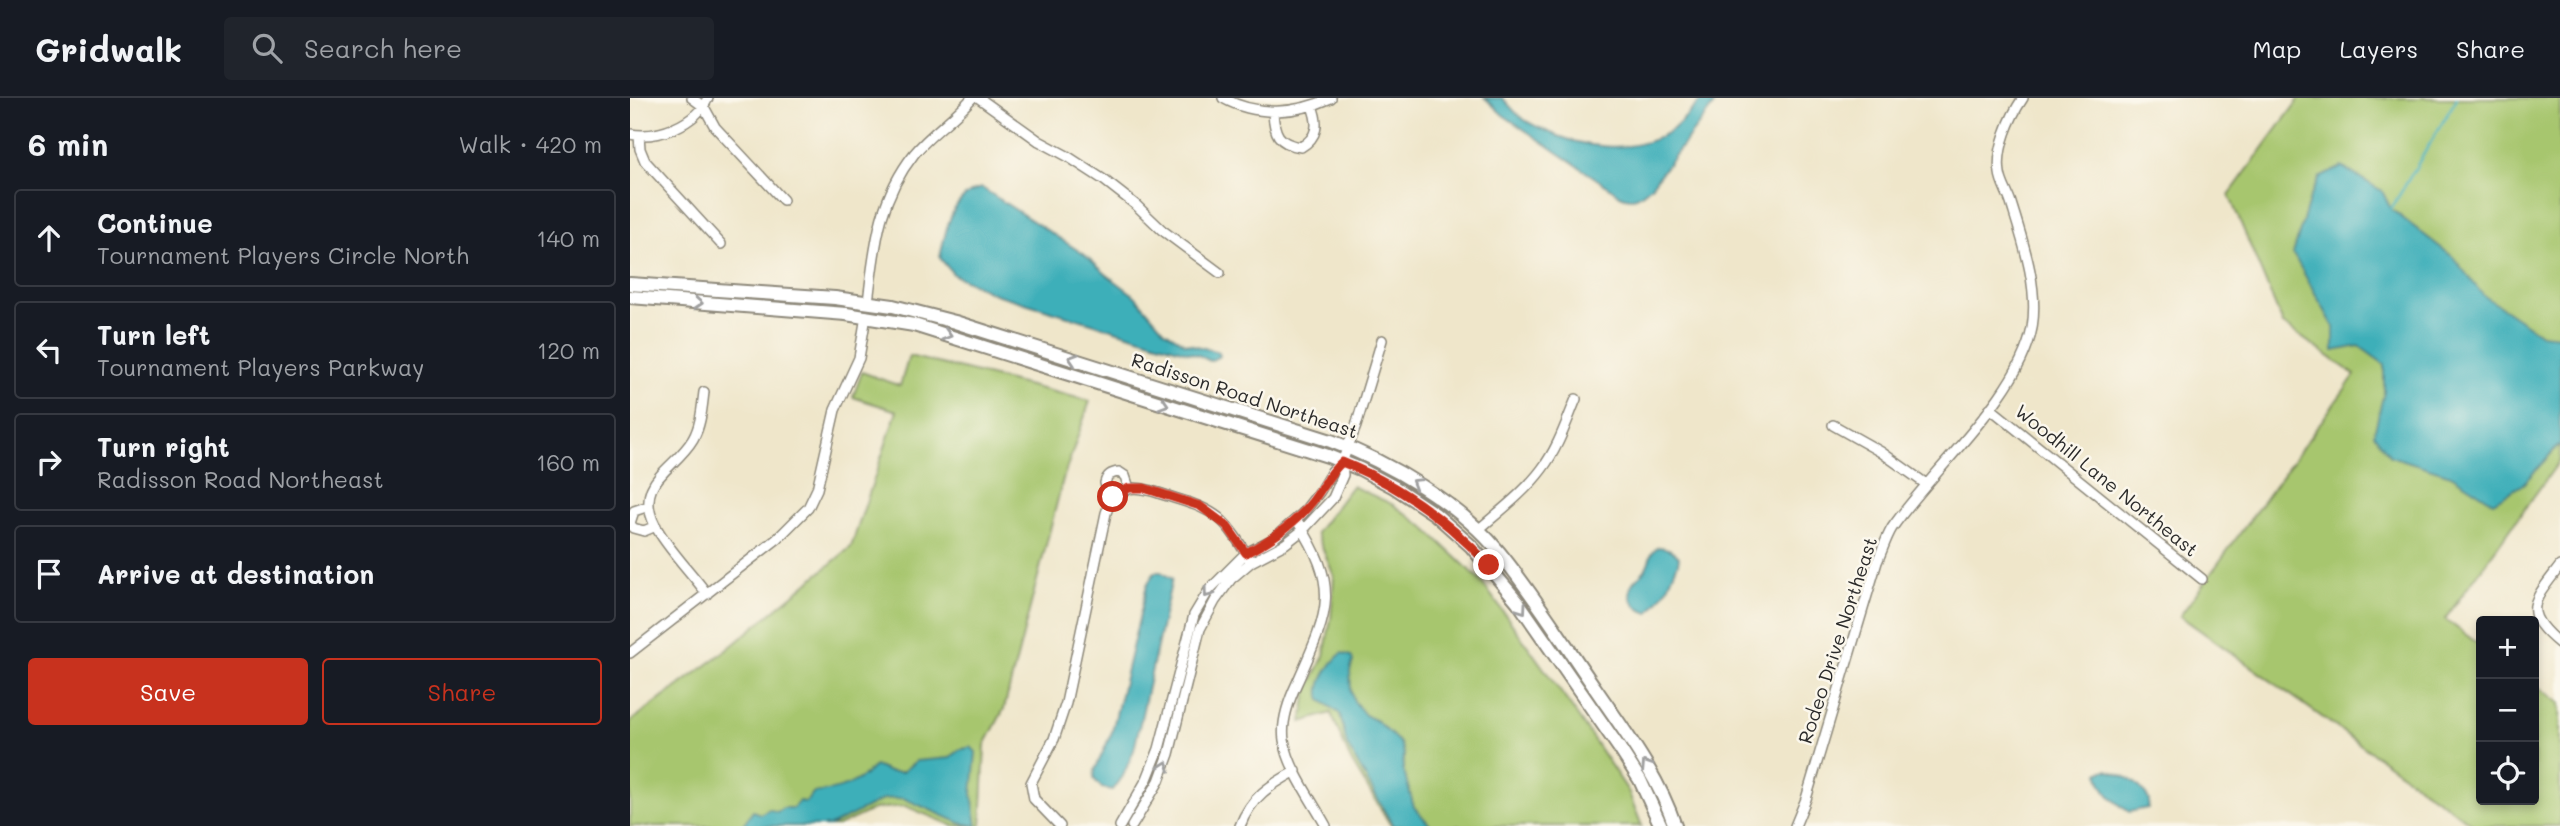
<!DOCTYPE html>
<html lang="en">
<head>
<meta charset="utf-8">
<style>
  :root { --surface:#171b24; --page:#20242c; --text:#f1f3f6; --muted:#9ea1a6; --line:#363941; --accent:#c8321e }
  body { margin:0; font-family:Mali,sans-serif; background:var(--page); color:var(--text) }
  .controls { position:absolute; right:21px; bottom:21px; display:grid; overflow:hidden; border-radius:7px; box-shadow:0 4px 10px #0003 }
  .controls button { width:63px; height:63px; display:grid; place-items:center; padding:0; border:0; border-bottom:2px solid var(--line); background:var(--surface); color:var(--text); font:35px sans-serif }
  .stop { position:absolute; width:21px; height:21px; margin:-16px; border:5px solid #c8321e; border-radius:50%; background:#fff }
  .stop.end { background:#c8321e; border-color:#fff; box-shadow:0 2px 7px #0008 }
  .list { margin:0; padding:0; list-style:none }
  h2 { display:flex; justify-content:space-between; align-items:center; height:91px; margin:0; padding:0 28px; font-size:30px }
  h2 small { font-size:23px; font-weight:400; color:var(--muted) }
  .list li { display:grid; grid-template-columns:46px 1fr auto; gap:21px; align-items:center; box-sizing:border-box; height:98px; margin:0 14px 14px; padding:0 14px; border:2px solid var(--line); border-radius:7px }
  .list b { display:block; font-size:26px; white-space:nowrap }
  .list p { margin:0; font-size:23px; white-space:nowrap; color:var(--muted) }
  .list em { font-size:23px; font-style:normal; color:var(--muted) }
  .actions { display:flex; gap:14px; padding:21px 28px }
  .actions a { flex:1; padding:16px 0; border:2px solid var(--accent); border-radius:7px; text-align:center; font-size:24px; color:var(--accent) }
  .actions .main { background:var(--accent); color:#fff }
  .icon { flex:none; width:38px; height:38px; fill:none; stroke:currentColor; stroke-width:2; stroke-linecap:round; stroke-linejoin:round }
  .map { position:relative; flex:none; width:1930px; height:728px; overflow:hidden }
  header { display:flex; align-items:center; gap:42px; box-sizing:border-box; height:98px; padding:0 35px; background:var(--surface); border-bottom:2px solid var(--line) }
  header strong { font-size:33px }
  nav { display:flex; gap:38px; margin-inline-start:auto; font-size:24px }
  .search { width:490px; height:63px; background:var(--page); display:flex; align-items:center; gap:18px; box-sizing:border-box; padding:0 24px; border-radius:7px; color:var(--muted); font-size:26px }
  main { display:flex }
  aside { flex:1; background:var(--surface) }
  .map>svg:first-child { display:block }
  .green { fill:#a7c66e; stroke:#69784c; stroke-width:2 }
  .water { fill:#3eafb9; stroke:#346d72; stroke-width:2 }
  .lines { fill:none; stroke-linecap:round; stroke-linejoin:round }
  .stream { stroke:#3eafb9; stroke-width:2.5 }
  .minor-casing { stroke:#8d887a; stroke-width:12 }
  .secondary-casing { stroke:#8d887a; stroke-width:16 }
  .minor { stroke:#fff; stroke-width:9 }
  .secondary { stroke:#fff; stroke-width:12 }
  .oneway { stroke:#a0a0a0 }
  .route { stroke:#c8321e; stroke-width:9 }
  .labels { text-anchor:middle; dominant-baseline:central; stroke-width:5; stroke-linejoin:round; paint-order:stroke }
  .street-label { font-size:19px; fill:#2b2b2b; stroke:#fbf7ec }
</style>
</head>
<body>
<header>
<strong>Gridwalk</strong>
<div class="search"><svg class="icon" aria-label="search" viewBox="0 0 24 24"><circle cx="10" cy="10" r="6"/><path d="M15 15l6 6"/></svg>Search here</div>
<nav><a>Map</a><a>Layers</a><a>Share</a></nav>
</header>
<main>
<aside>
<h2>6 min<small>Walk · 420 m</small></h2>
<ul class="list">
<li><svg class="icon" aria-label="ahead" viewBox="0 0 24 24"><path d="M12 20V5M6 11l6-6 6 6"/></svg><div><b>Continue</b><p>Tournament Players Circle North</p></div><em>140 m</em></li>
<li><svg class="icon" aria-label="left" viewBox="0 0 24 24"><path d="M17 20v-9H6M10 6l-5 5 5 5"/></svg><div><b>Turn left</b><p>Tournament Players Parkway</p></div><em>120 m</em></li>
<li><svg class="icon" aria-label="right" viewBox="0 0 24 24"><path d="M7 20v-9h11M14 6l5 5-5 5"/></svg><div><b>Turn right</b><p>Radisson Road Northeast</p></div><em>160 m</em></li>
<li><svg class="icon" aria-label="arrive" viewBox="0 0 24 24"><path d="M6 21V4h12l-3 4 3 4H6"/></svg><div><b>Arrive at destination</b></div></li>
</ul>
<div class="actions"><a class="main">Save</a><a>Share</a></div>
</aside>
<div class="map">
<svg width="1930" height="728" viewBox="0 0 1930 728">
  <rect width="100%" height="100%" fill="#fbf7ec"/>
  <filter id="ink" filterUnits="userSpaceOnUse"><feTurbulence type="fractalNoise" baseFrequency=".0143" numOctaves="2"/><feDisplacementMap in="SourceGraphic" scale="14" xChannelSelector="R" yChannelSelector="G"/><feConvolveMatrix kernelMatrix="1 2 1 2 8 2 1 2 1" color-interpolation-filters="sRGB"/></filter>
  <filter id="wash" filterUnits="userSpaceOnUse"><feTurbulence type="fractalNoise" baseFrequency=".00686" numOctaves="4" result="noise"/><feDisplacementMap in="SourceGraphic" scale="28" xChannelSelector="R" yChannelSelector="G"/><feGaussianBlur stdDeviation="1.57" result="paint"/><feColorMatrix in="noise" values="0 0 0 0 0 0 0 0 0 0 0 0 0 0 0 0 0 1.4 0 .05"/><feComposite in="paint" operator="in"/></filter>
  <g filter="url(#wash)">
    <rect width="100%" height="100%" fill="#efe6ca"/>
    <path class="green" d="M 1670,0 L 1930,0 L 1930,362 L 1815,521 L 1851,548 L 1851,702 L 1904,702 L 1904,586 L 1930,605 L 1930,728 L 1845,728 L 1550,518 L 1725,277 L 1653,226 L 1599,97 Z
      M 279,258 L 460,303 L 433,381 L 374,611 L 355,647 L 351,728 L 324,728 L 275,708 L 244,711 L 208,728 L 0,728 L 0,624 L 94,554 L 221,449 L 267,313 L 223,299 L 232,274 L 270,288 Z
      M 722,388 L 762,406 L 793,428 L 851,483 L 945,614 L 998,693 L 1012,728 L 761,728 L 720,661 L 701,615 L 672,624 L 677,593 L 694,558 L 701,521 L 704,478 L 686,435 Z"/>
    <path class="water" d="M 855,0 L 872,0 C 879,6 884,14 891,19 C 896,24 904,27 910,30 C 949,50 1004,59 1043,31 C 1054,22 1063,10 1073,0 L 1089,0 L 1021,88 C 1010,98 1004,104 990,97 L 873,17 Z
      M 1712,69 L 1752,93 L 1761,111 L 1823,159 L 1853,197 L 1911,236 L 1930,238 L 1930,346 L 1893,386 L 1863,404 L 1821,377 L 1760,358 L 1744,336 L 1754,294 L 1754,266 L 1729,248 L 1704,253 L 1704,229 L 1663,156 L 1680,99 L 1689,80 Z
      M 352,90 L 455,157 L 476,176 L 505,198 L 534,232 L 555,245 L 589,254 L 590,258 L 580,263 L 568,257 L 365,196 L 324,177 L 310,160 C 315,135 321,96 352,90 Z
      M 1028,449 C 1037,449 1043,452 1049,459 L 1048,465 L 1037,491 L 1019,515 C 1004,511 993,495 1006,481 C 1011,477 1015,474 1017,468 C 1021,460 1020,454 1028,449 Z
      M 525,474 L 531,474 L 542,481 L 504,652 L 493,678 L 483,692 L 472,690 L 464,681 L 465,672 L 482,634 L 517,487 Z
      M 712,555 L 721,558 L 723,563 L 720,573 L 721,594 L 724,603 L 735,617 L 747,623 L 770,645 L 774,656 L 773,671 L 784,709 L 801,728 L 763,728 L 717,647 L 710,616 L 691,602 C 685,586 701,564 712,555 Z
      M 341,649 L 346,654 L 342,696 L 347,728 L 330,725 L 273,700 L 254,701 L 200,728 L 112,728 L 123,713 L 130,716 L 139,711 L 147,714 L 153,710 L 163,710 L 169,703 L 176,704 L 183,695 C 204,692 214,691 232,679 C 238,676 239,671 245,668 L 259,674 L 272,674 L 286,663 L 320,660 L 329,652 Z
      M 1477,672 C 1497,678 1509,684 1519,702 L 1518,710 L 1499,714 C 1486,705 1469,690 1469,674 Z"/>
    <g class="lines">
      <path class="stream" d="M 1761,111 L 1827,0"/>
    </g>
  </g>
  <g filter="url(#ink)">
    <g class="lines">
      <defs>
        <path id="minor" d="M 62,0 L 74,9 L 85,29 L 153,102
          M 349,0 L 409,43 L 437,58 L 474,82 L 506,107 L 532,132 L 590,175
          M 593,0 C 627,19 666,16 701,0
          M 643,14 C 644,35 648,46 671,49 C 688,39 689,26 682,8
          M 0,36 C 28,41 65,27 78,0
          M 9,37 L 10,51 L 15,63 L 91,146
          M 238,204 C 245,148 248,102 284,56 C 301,35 324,21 342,0
          M 74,294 C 72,310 71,327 63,341 C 45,372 3,383 25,427 C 36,449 62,475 77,496
          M 1360,310 L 1572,481
          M 1203,327 L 1251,354 L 1296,386
          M 483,399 L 475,385 C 477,377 481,375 489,374 L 495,378 L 499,390
          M 19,408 L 4,413 L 0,425 L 3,430 L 14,433 L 26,428
          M 666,421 C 711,491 699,513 667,585 C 659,602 651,623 654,642 C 659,672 682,702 696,728
          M 848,432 C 870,413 895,394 912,371 C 928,350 936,325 946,301
          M 1930,468 C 1903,504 1890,513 1930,546
          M 0,555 L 147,441 L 178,410 L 187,391 L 205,312 L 229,260 L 236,218
          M 430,728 L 404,701 L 401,685 L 424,641 L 436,605 L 476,415 C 488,378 516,391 544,400 C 560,405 575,409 589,420 C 602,431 612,449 621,464
          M 490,728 L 517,681 L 529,651 L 564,517 L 579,492 L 616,455 L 643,441 L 673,415 L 690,393 L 702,373 L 712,364
          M 502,728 L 529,683 L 539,656 L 570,531 L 585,503 L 601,481 L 621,464 L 655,446 L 673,432 L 703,400 L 713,377 L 712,364 L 726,328 L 752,242
          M 610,728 C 621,699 640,687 666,673
          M 1165,728 L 1176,701 L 1247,464 C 1252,453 1256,440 1262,430 C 1301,373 1390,297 1402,230 C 1409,189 1393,144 1381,105 C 1378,95 1371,85 1370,75 C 1366,51 1380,19 1393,0"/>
        <path id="secondary" d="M 0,186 L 205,200 L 263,208 L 325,224 L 701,343 C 759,364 830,406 869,454 C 904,497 934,545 965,590 C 995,634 1028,677 1045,728
          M 0,199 L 216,216 L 284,227 L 698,358 L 730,371 L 764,389 L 805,416 L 841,448 L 888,504 L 990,651 L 1010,682 L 1031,728"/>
      </defs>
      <use href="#minor" class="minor-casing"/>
      <use href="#secondary" class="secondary-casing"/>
      <use href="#minor" class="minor"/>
      <use href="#secondary" class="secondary"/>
    </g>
    <defs><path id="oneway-chevron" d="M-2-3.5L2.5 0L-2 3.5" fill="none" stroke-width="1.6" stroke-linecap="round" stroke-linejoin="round" transform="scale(1.75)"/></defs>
    <g class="oneway">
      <use href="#oneway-chevron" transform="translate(68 205) rotate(4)"/>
      <use href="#oneway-chevron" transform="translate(317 237) rotate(17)"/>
      <use href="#oneway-chevron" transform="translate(443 261) rotate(-162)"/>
      <use href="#oneway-chevron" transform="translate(534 306) rotate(18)"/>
      <use href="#oneway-chevron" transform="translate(786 385) rotate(-148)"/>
      <use href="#oneway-chevron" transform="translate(578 495) rotate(126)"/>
      <use href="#oneway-chevron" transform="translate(892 511) rotate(55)"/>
      <use href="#oneway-chevron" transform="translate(1016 667) rotate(-123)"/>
      <use href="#oneway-chevron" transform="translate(535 668) rotate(-70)"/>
    </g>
  </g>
  <g class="lines" filter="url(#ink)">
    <path class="route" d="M 483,399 L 499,390 L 514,390 L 570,408 L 597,428 L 616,455 C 641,442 664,427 682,404 C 693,390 699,375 712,364 C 770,387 817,422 859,467"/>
  </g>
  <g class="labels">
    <g class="street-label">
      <text transform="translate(615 297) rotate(18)">Radisson Road Northeast</text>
      <text transform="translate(1477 382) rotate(39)">Woodhill Lane Northeast</text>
      <text transform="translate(1207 542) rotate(-72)">Rodeo Drive Northeast</text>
    </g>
  </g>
</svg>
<div class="controls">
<button>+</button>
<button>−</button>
<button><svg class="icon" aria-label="locate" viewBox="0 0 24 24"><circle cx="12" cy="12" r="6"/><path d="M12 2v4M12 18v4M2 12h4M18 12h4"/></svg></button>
</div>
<div class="stop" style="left:483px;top:399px"></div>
<div class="stop end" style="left:859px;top:467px"></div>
</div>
</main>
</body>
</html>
